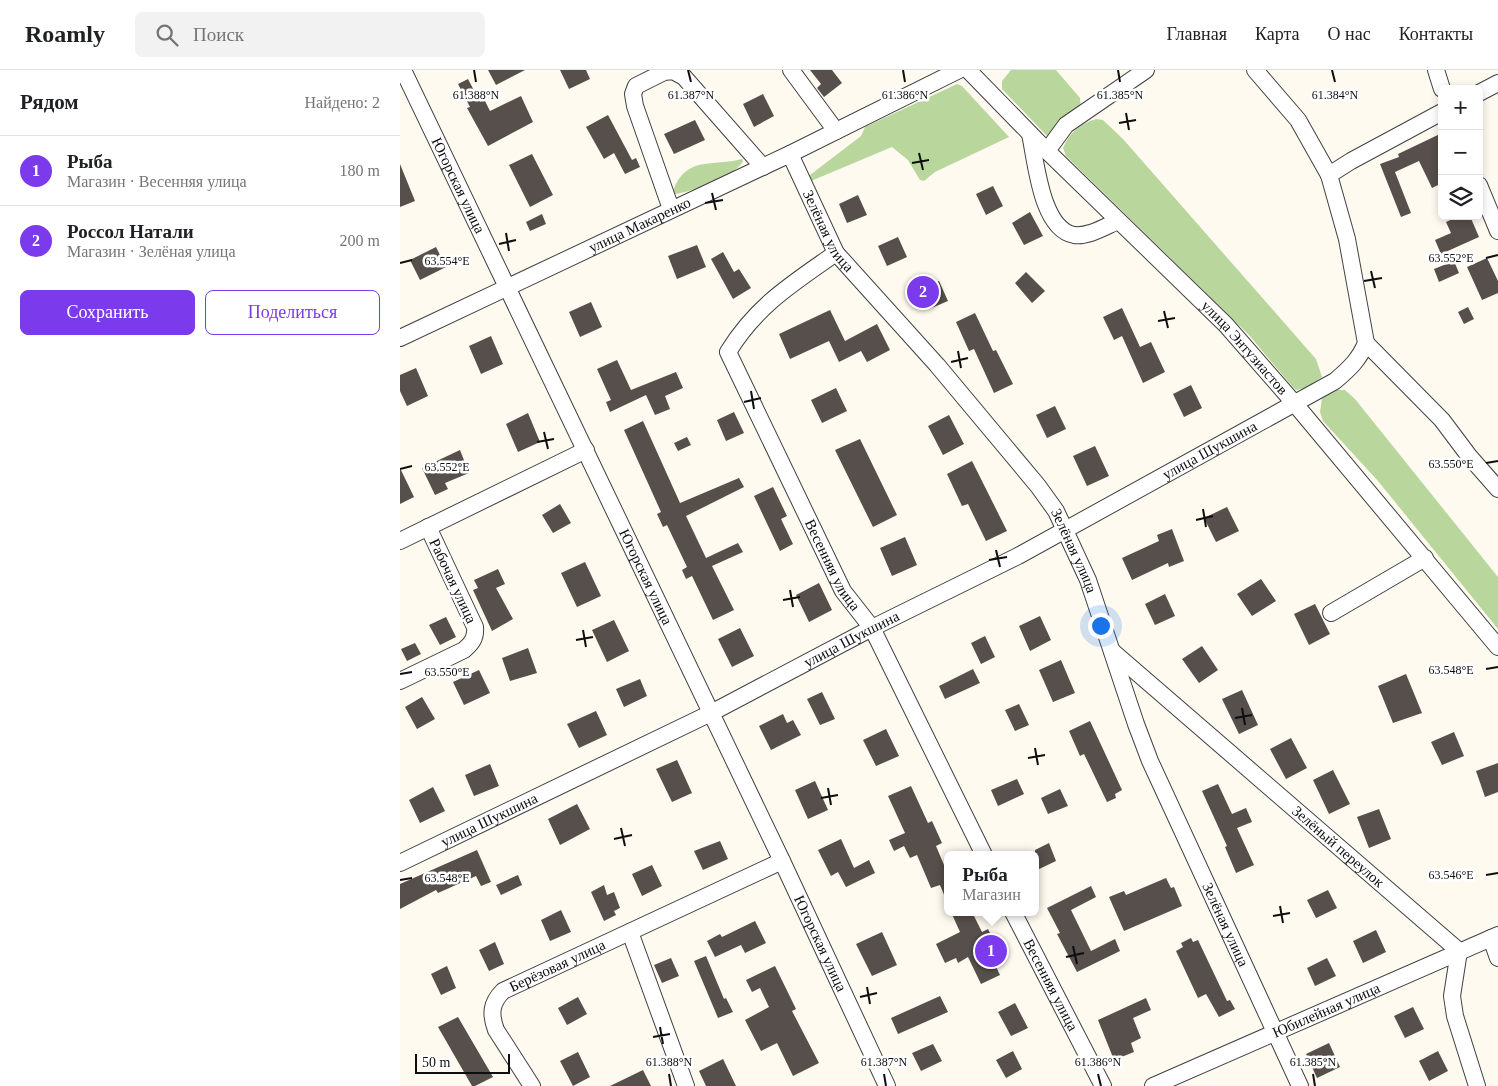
<!DOCTYPE html>
<html lang="ru">
<head>
<meta charset="utf-8">
<style>
  :root { --surface:#fff; --page:#f2f2f2; --text:#202124; --muted:#757577; --line:#e0e0e0; --accent:#7c3aed }
  body { margin:0; font-family:"Times New Roman",serif; background:var(--page); color:var(--text) }
  .controls { position:absolute; right:15px; top:15px; display:grid; overflow:hidden; border-radius:8px; box-shadow:0 2px 8px #0003 }
  .controls button { width:45px; height:45px; display:grid; place-items:center; padding:0; border:0; border-bottom:1px solid var(--line); background:var(--surface); color:var(--text); font:25px sans-serif }
  .scale { position:absolute; left:15px; bottom:12px; width:95px; box-sizing:border-box; padding-left:5px; border:2px solid #0e0e0e; border-top:0; font-size:14px; line-height:18px; white-space:nowrap; color:#0e0e0e; -webkit-text-stroke:4px #fff; paint-order:stroke }
  .you { position:absolute; left:700px; top:555px; width:18px; height:18px; margin:-12px; border:4px solid #fff; border-radius:50%; background:#1a73e8; box-shadow:0 0 0 8px #1a73e833 }
  .badge { display:grid; place-items:center; width:32px; height:32px; border-radius:50%; background:var(--accent); color:#fff; font-size:16px; font-weight:700 }
  .pin { position:absolute; translate:-50% -50%; border:2px solid #fff; box-shadow:0 1px 5px #0006 }
  .popup { position:absolute; left:544px; top:781px; width:95px; height:65px; box-sizing:border-box; display:grid; place-content:center; border-radius:8px; background:var(--surface); filter:drop-shadow(0 1px 4px #0005); font-size:16px; white-space:nowrap; color:var(--muted) }
  .popup b { font-size:19px; color:var(--text) }
  .popup::after { content:''; position:absolute; left:50%; top:100%; margin-left:-10px; border:10px solid transparent; border-top-color:var(--surface) }
  .list { margin:0; padding:0; list-style:none }
  h2 { display:flex; justify-content:space-between; align-items:center; height:65px; margin:0; padding:0 20px; font-size:21px }
  h2 small { font-size:16px; font-weight:400; color:var(--muted) }
  .list li { display:grid; grid-template-columns:32px 1fr auto; gap:15px; align-items:center; box-sizing:border-box; height:70px; padding:0 20px; border-top:1px solid var(--line) }
  .list b { display:block; font-size:19px; white-space:nowrap }
  .list p { margin:0; font-size:16px; white-space:nowrap; color:var(--muted) }
  .list em { font-size:16px; font-style:normal; color:var(--muted) }
  .actions { display:flex; gap:10px; padding:15px 20px }
  .actions a { flex:1; padding:11px 0; border:1px solid var(--accent); border-radius:8px; text-align:center; font-size:18px; color:var(--accent) }
  .actions .main { background:var(--accent); color:#fff }
  .icon { flex:none; width:28px; height:28px; fill:none; stroke:currentColor; stroke-width:2; stroke-linecap:round; stroke-linejoin:round }
  .map { position:relative; flex:none; width:1098px; height:1016px; overflow:hidden }
  header { display:flex; align-items:center; gap:30px; box-sizing:border-box; height:70px; padding:0 25px; background:var(--surface); border-bottom:1px solid var(--line) }
  header strong { font-size:24px }
  nav { display:flex; gap:28px; margin-inline-start:auto; font-size:18px }
  .search { width:350px; height:45px; background:var(--page); display:flex; align-items:center; gap:12px; box-sizing:border-box; padding:0 18px; border-radius:8px; color:var(--muted); font-size:19px }
  main { display:flex }
  aside { flex:1; background:var(--surface) }
  .map>svg:first-child { display:block }
  .forest { fill:#b9d69d }
  .building { fill:#564f4b }
  .lines { fill:none; stroke-linecap:round; stroke-linejoin:round }
  .minor-casing { stroke:#414141; stroke-width:18 }
  .minor { stroke:#fff; stroke-width:16 }
  .ticks { fill:none; stroke:#0e0e0e; stroke-width:2 }
  .labels { text-anchor:middle; dominant-baseline:central; stroke-width:5; stroke-linejoin:round; paint-order:stroke }
  .street-label { font-size:15px; fill:#0e0e0e; stroke:#fff }
  .ticks-label { font-size:12px; text-anchor:middle; fill:#0e0e0e; stroke:#fff; stroke-width:5; stroke-linejoin:round; paint-order:stroke }
</style>
</head>
<body>
<header>
<strong>Roamly</strong>
<div class="search"><svg class="icon" aria-label="search" viewBox="0 0 24 24"><circle cx="10" cy="10" r="6"/><path d="M15 15l6 6"/></svg>Поиск</div>
<nav><a>Главная</a><a>Карта</a><a>О нас</a><a>Контакты</a></nav>
</header>
<main>
<aside>
<h2>Рядом<small>Найдено: 2</small></h2>
<ul class="list">
<li><span class="badge">1</span><div><b>Рыба</b><p>Магазин · Весенняя улица</p></div><em>180 m</em></li>
<li><span class="badge">2</span><div><b>Россол Натали</b><p>Магазин · Зелёная улица</p></div><em>200 m</em></li>
</ul>
<div class="actions"><a class="main">Сохранить</a><a>Поделиться</a></div>
</aside>
<div class="map">
<svg width="1098" height="1016" viewBox="0 0 1098 1016">
  <rect width="100%" height="100%" fill="#fefaf0"/>
  <path class="forest" d="M 611,0 L 656,0 L 680,28 L 681,38 L 653,65 L 647,66 L 602,19 L 602,11 Z
    M 557,14 L 562,16 L 609,67 L 535,102 L 524,111 L 520,110 L 508,90 L 492,77 L 411,111 L 410,109 L 410,105 L 461,66 L 465,57 Z
    M 696,49 L 703,50 L 723,69 L 916,289 L 922,307 L 906,318 L 896,320 L 890,314 L 849,265 L 666,86 L 663,78 C 669,63 680,54 696,49 Z
    M 342,89 L 343,91 C 336,106 292,122 275,124 L 273,121 C 286,85 313,97 342,89 Z
    M 936,320 L 945,320 L 955,329 L 1098,507 L 1098,559 L 978,411 L 923,351 L 920,342 L 922,328 Z"/>
  <path class="building" d="M 88,0 L 125,0 L 96,15 Z
    M 160,0 L 186,0 L 190,9 L 169,19 Z
    M 410,0 L 432,0 L 442,13 L 424,27 L 417,18 L 421,14 Z
    M 68,9 L 80,32 L 84,29 L 90,41 L 121,26 L 133,52 L 88,76 L 67,38 L 70,37 L 58,14 Z
    M 363,24 L 374,46 L 354,57 L 343,34 Z
    M 208,45 L 232,90 L 236,88 L 240,97 L 225,104 L 214,83 L 204,89 L 186,57 Z
    M 295,50 L 305,70 L 274,84 L 264,64 Z
    M 1042,63 L 1042,113 L 1032,118 L 1019,91 L 995,102 L 1011,143 L 1001,147 L 980,94 L 999,87 L 998,84 Z
    M 132,84 L 153,125 L 130,137 L 109,95 Z
    M 0,94 L 15,131 L 0,137 Z
    M 593,116 L 603,136 L 586,145 L 576,124 Z
    M 458,125 L 467,145 L 447,153 L 439,134 Z
    M 630,142 L 643,166 L 624,175 L 612,153 Z
    M 142,144 L 146,154 L 130,161 L 126,152 Z
    M 1059,146 L 1070,146 L 1079,167 L 1041,184 L 1035,170 L 1051,163 L 1046,152 Z
    M 498,167 L 507,187 L 487,196 L 478,176 Z
    M 297,175 L 306,197 L 277,209 L 268,186 Z
    M 36,177 L 46,197 L 20,210 L 10,190 Z
    M 323,182 L 334,202 L 339,199 L 351,218 L 333,229 L 311,189 Z
    M 1087,188 L 1098,211 L 1098,223 L 1082,230 L 1067,197 Z
    M 1054,191 L 1059,203 L 1039,212 L 1034,199 Z
    M 626,202 L 645,221 L 632,233 L 615,213 Z
    M 539,211 L 548,231 L 529,239 L 520,219 Z
    M 191,232 L 202,257 L 180,267 L 169,242 Z
    M 1068,237 L 1074,249 L 1064,254 L 1058,242 Z
    M 722,238 L 740,277 L 751,272 L 765,302 L 743,313 L 722,266 L 714,270 L 703,247 Z
    M 430,240 L 445,271 L 477,254 L 490,280 L 467,292 L 461,281 L 439,292 L 429,271 L 390,289 L 379,264 Z
    M 575,243 L 593,281 L 596,280 L 613,314 L 594,323 L 574,279 L 569,281 L 556,252 Z
    M 91,266 L 103,294 L 81,304 L 69,276 Z
    M 217,290 L 231,320 L 276,302 L 283,318 L 265,326 L 270,339 L 255,345 L 246,325 L 210,342 L 206,332 L 211,330 L 197,299 Z
    M 16,298 L 28,326 L 7,336 L 0,321 L 0,305 Z
    M 791,315 L 802,338 L 784,347 L 773,324 Z
    M 436,318 L 447,341 L 422,353 L 411,330 Z
    M 655,336 L 666,359 L 647,368 L 636,345 Z
    M 334,342 L 344,363 L 326,371 L 317,350 Z
    M 128,343 L 140,372 L 118,382 L 106,354 Z
    M 549,345 L 564,374 L 543,385 L 528,356 Z
    M 243,351 L 280,433 L 339,408 L 344,417 L 286,446 L 306,488 L 338,473 L 343,482 L 312,496 L 334,540 L 313,550 L 292,506 L 286,509 L 282,500 L 287,497 L 267,455 L 263,457 L 257,444 L 261,442 L 224,360 Z
    M 287,367 L 291,375 L 278,381 L 274,373 Z
    M 460,369 L 497,445 L 473,457 L 435,380 Z
    M 695,376 L 709,406 L 687,416 L 673,386 Z
    M 60,380 L 69,403 L 45,413 L 48,419 L 35,425 L 22,398 Z
    M 572,391 L 607,461 L 586,471 L 568,434 L 562,436 L 547,404 Z
    M 0,398 L 14,427 L 0,434 Z
    M 373,417 L 387,446 L 381,449 L 393,474 L 380,481 L 354,426 Z
    M 160,434 L 171,453 L 153,463 L 142,445 Z
    M 827,437 L 839,461 L 816,472 L 804,448 Z
    M 772,459 L 784,491 L 769,497 L 768,493 L 732,510 L 722,488 L 759,471 L 757,465 Z
    M 505,467 L 517,495 L 492,506 L 480,478 Z
    M 185,492 L 201,526 L 177,537 L 161,503 Z
    M 98,499 L 105,514 L 96,518 L 113,549 L 92,561 L 73,520 L 78,518 L 74,510 Z
    M 861,509 L 876,531 L 852,546 L 837,524 Z
    M 419,513 L 432,540 L 409,552 L 396,525 Z
    M 765,524 L 775,546 L 755,555 L 745,534 Z
    M 915,534 L 930,564 L 909,575 L 894,544 Z
    M 640,546 L 651,570 L 630,581 L 619,556 Z
    M 46,547 L 56,567 L 40,575 L 29,555 Z
    M 214,550 L 229,581 L 207,592 L 192,560 Z
    M 340,558 L 354,586 L 332,597 L 318,569 Z
    M 585,566 L 595,587 L 581,594 L 571,573 Z
    M 15,573 L 21,584 L 7,591 L 1,579 Z
    M 802,576 L 818,600 L 799,613 L 782,589 Z
    M 128,578 L 137,603 L 110,611 L 102,588 Z
    M 661,590 L 675,623 L 653,632 L 639,600 Z
    M 573,599 L 580,613 L 545,629 L 539,616 Z
    M 79,600 L 90,623 L 64,635 L 53,612 Z
    M 1006,604 L 1022,643 L 993,653 L 978,616 Z
    M 240,609 L 247,626 L 224,637 L 216,619 Z
    M 842,620 L 858,655 L 839,664 L 822,629 Z
    M 422,622 L 435,649 L 420,655 L 407,629 Z
    M 22,627 L 35,649 L 17,659 L 5,637 Z
    M 619,634 L 629,655 L 615,661 L 605,640 Z
    M 196,641 L 207,665 L 179,678 L 167,654 Z
    M 383,644 L 387,653 L 393,650 L 401,665 L 371,680 L 359,656 Z
    M 690,651 L 722,720 L 715,724 L 716,728 L 707,732 L 684,684 L 680,686 L 669,661 Z
    M 486,659 L 499,686 L 476,696 L 463,670 Z
    M 1054,662 L 1064,686 L 1042,695 L 1031,672 Z
    M 891,668 L 907,698 L 886,709 L 870,679 Z
    M 277,690 L 292,723 L 272,732 L 256,699 Z
    M 1098,693 L 1098,722 L 1085,727 L 1076,701 Z
    M 90,694 L 99,716 L 74,726 L 65,705 Z
    M 933,700 L 950,734 L 929,744 L 913,710 Z
    M 617,709 L 624,724 L 598,736 L 591,720 Z
    M 415,711 L 428,740 L 408,749 L 395,720 Z
    M 818,714 L 832,744 L 846,738 L 852,752 L 837,758 L 854,795 L 836,803 L 825,777 L 827,776 L 802,721 Z
    M 511,716 L 528,753 L 532,751 L 542,773 L 536,776 L 547,802 L 547,832 L 540,815 L 531,818 L 517,785 L 510,788 L 504,776 L 494,781 L 489,770 L 505,763 L 488,726 Z
    M 33,717 L 45,741 L 20,753 L 9,730 Z
    M 660,719 L 668,736 L 648,744 L 641,728 Z
    M 177,734 L 190,759 L 160,775 L 148,749 Z
    M 979,739 L 991,769 L 969,778 L 957,747 Z
    M 441,769 L 454,798 L 469,790 L 475,803 L 446,817 L 438,802 L 431,806 L 418,780 Z
    M 320,771 L 328,789 L 303,800 L 294,781 Z
    M 649,773 L 656,791 L 635,801 L 635,780 Z
    M 77,780 L 91,812 L 81,816 L 76,806 L 38,823 L 36,820 L 0,839 L 0,814 Z
    M 252,795 L 262,816 L 242,826 L 232,804 Z
    M 118,805 L 122,815 L 101,825 L 96,815 Z
    M 766,808 L 771,818 L 774,817 L 782,836 L 724,861 L 709,827 L 724,821 L 726,825 Z
    M 204,815 L 207,825 L 214,822 L 220,838 L 214,841 L 216,845 L 204,851 L 191,822 Z
    M 691,816 L 696,827 L 671,840 L 691,881 L 715,869 L 720,881 L 677,902 L 657,864 L 660,863 L 647,838 Z
    M 928,820 L 937,838 L 916,848 L 907,830 Z
    M 161,840 L 171,862 L 150,871 L 141,850 Z
    M 551,842 L 572,842 L 582,862 L 588,859 L 599,882 L 591,886 L 600,905 L 581,914 L 568,887 L 558,893 L 556,888 L 545,893 L 536,874 L 560,862 Z
    M 355,851 L 366,873 L 345,883 L 341,875 L 315,887 L 307,871 L 320,864 L 322,867 Z
    M 976,860 L 986,882 L 963,893 L 953,871 Z
    M 482,862 L 497,895 L 472,906 L 456,874 Z
    M 791,868 L 793,872 L 798,870 L 827,931 L 830,930 L 835,939 L 819,947 L 806,924 L 798,928 L 776,881 L 783,877 L 781,873 Z
    M 95,872 L 104,894 L 89,901 L 79,880 Z
    M 306,886 L 324,929 L 326,928 L 333,942 L 318,948 L 294,891 Z
    M 271,888 L 279,906 L 262,913 L 254,895 Z
    M 927,888 L 936,906 L 915,916 L 907,898 Z
    M 47,896 L 56,918 L 41,925 L 31,904 Z
    M 375,896 L 396,939 L 392,941 L 419,993 L 393,1006 L 377,973 L 361,981 L 345,950 L 369,937 L 360,918 L 352,922 L 346,910 Z
    M 540,926 L 548,942 L 498,964 L 491,948 Z
    M 178,927 L 187,944 L 167,955 L 158,938 Z
    M 746,928 L 751,940 L 733,948 L 741,968 L 731,973 L 734,982 L 714,990 L 698,950 Z
    M 615,933 L 628,958 L 611,966 L 598,942 Z
    M 1013,937 L 1024,959 L 1005,968 L 994,946 Z
    M 58,947 L 93,1007 L 75,1016 L 72,1016 L 38,957 Z
    M 929,973 L 940,997 L 917,1008 L 906,984 Z
    M 533,974 L 542,991 L 521,1001 L 512,983 Z
    M 613,981 L 622,999 L 606,1008 L 596,990 Z
    M 1038,981 L 1048,1001 L 1029,1011 L 1019,991 Z
    M 178,982 L 190,1007 L 173,1016 L 160,991 Z
    M 323,989 L 336,1016 L 306,1016 L 299,1001 Z
    M 243,1000 L 251,1016 L 210,1016 Z"/>
  <g class="lines">
    <defs>
      <g id="minor">
        <path id="s1" d="M 3,0 L 382,791 L 487,1016"/>
        <path d="M 391,0 L 436,61"/>
        <path id="s2" d="M 568,0 L 647,81 L 826,255 L 895,334 L 1098,577"/>
        <path d="M 855,0 L 898,50 L 929,105"/>
        <path d="M 1036,0 L 1042,19"/>
        <path d="M 1079,23 L 1098,13"/>
        <path d="M 630,64 C 636,91 641,159 674,165 C 689,167 706,156 718,151"/>
        <path d="M 647,81 L 666,55 L 746,0"/>
        <path id="s3" d="M 390,84 L 436,183 L 537,295 L 638,416 L 656,441 L 688,510 L 736,654 L 750,691 L 900,1016"/>
        <path d="M 1079,115 L 1098,161"/>
        <path d="M 271,139 L 235,36 L 233,24 L 236,16 L 264,2 L 273,1 L 284,7 L 363,97"/>
        <path id="s4" d="M 436,183 C 392,214 357,235 328,282 L 443,521 L 472,558 L 584,785"/>
        <path id="s5" d="M 0,268 L 390,84 L 559,0"/>
        <path d="M 966,273 L 1042,350 L 1069,386 L 1098,419"/>
        <path d="M 0,471 L 186,380"/>
        <path d="M 931,543 L 1025,488"/>
        <path id="s6" d="M 712,581 L 1059,881 L 1052,926 L 1055,946 L 1077,1016"/>
        <path d="M 0,611 L 64,580 C 72,573 76,568 75,557 L 28,457"/>
        <path id="s7" d="M 0,793 L 311,643 L 472,558 L 618,486 L 935,311 C 949,299 959,290 966,273 L 947,169 L 929,105 L 951,91 L 1042,42"/>
        <path id="s8" d="M 613,842 L 703,1016"/>
        <path d="M 230,862 L 286,1016"/>
        <path d="M 1091,868 L 1098,888"/>
        <path id="s9" d="M 132,1016 L 96,960 C 90,944 91,933 103,921 L 382,791"/>
        <path id="s10" d="M 753,1016 L 1098,865"/>
      </g>
    </defs>
    <use href="#minor" class="minor-casing"/>
    <use href="#minor" class="minor"/>
  </g>
  <path class="ticks" d="M 74,0 L 76,12M 288,0 L 291,12M 503,0 L 505,12M 718,0 L 720,12M 932,0 L 935,12M 726,43 L 729,60M 719,53 L 736,50M 519,83 L 523,100M 512,93 L 529,90M 312,123 L 316,140M 305,133 L 323,130M 106,163 L 109,181M 99,174 L 116,170M 1086,188 L 1098,185M 0,193 L 12,190M 971,201 L 975,218M 964,211 L 982,208M 764,241 L 768,258M 758,251 L 775,248M 558,281 L 561,298M 551,292 L 568,288M 351,321 L 354,339M 344,332 L 361,328M 144,362 L 148,379M 137,372 L 154,369M 1086,393 L 1098,391M 0,399 L 12,396M 803,439 L 806,457M 796,450 L 813,446M 596,480 L 600,497M 589,490 L 607,487M 390,520 L 393,537M 383,530 L 400,527M 183,560 L 186,577M 176,570 L 193,567M 1086,599 L 1098,597M 0,604 L 12,602M 842,638 L 845,655M 835,648 L 852,645M 635,678 L 638,695M 628,688 L 645,685M 428,718 L 431,735M 421,728 L 438,725M 221,758 L 225,776M 214,769 L 232,765M 1086,805 L 1098,803M 0,810 L 12,808M 880,836 L 883,853M 873,846 L 890,843M 673,876 L 677,894M 666,887 L 684,883M 467,917 L 470,934M 460,927 L 477,923M 260,957 L 263,974M 253,967 L 270,964M 269,1004 L 271,1016M 484,1004 L 486,1016M 698,1004 L 701,1016M 913,1004 L 915,1016"/>
  <g class="labels">
    <g class="street-label">
      <text stroke="none"><textPath href="#s1" startOffset="128">Югорская улица</textPath></text>
      <text stroke="none"><textPath href="#s5" startOffset="265">улица Макаренко</textPath></text>
      <text stroke="none"><textPath href="#s3" startOffset="86">Зелёная улица</textPath></text>
      <text stroke="none"><textPath href="#s2" startOffset="392">улица Энтузиастов</textPath></text>
      <text stroke="none"><textPath href="#s7" startOffset="909">улица Шукшина</textPath></text>
      <text stroke="none"><textPath href="#s3" startOffset="492">Зелёная улица</textPath></text>
      <text stroke="none"><textPath href="#s4" startOffset="385">Весенняя улица</textPath></text>
      <text stroke="none"><textPath href="#s1" startOffset="562">Югорская улица</textPath></text>
      <text transform="translate(53 511) rotate(65)">Рабочая улица</text>
      <text stroke="none"><textPath href="#s7" startOffset="504">улица Шукшина</textPath></text>
      <text stroke="none"><textPath href="#s7" startOffset="99">улица Шукшина</textPath></text>
      <text stroke="none"><textPath href="#s6" startOffset="299">Зелёный переулок</textPath></text>
      <text stroke="none"><textPath href="#s3" startOffset="896">Зелёная улица</textPath></text>
      <text stroke="none"><textPath href="#s1" startOffset="968">Югорская улица</textPath></text>
      <text stroke="none"><textPath href="#s9" startOffset="169">Берёзовая улица</textPath></text>
      <text stroke="none"><textPath href="#s8" startOffset="82">Весенняя улица</textPath></text>
      <text stroke="none"><textPath href="#s10" startOffset="189">Юбилейная улица</textPath></text>
    </g>
  </g>
  <g class="ticks-label">
    <text x="76" y="29">61.388°N</text>
    <text x="291" y="29">61.387°N</text>
    <text x="505" y="29">61.386°N</text>
    <text x="720" y="29">61.385°N</text>
    <text x="935" y="29">61.384°N</text>
    <text x="1051" y="192">63.552°E</text>
    <text x="47" y="195">63.554°E</text>
    <text x="1051" y="398">63.550°E</text>
    <text x="47" y="401">63.552°E</text>
    <text x="1051" y="604">63.548°E</text>
    <text x="47" y="606">63.550°E</text>
    <text x="1051" y="809">63.546°E</text>
    <text x="47" y="812">63.548°E</text>
    <text x="269" y="996">61.388°N</text>
    <text x="484" y="996">61.387°N</text>
    <text x="698" y="996">61.386°N</text>
    <text x="913" y="996">61.385°N</text>
  </g>
</svg>
<div class="controls">
<button>+</button>
<button>−</button>
<button><svg class="icon" aria-label="layers" viewBox="0 0 24 24"><path d="M12 4l9 5-9 5-9-5zM3 14l9 5 9-5"/></svg></button>
</div>
<div class="scale">50 m</div>
<div class="you"></div>
<div class="pin badge" style="left:591px;top:881px">1</div>
<div class="popup"><b>Рыба</b>Магазин</div>
<div class="pin badge" style="left:523px;top:222px">2</div>
</div>
</main>
</body>
</html>
